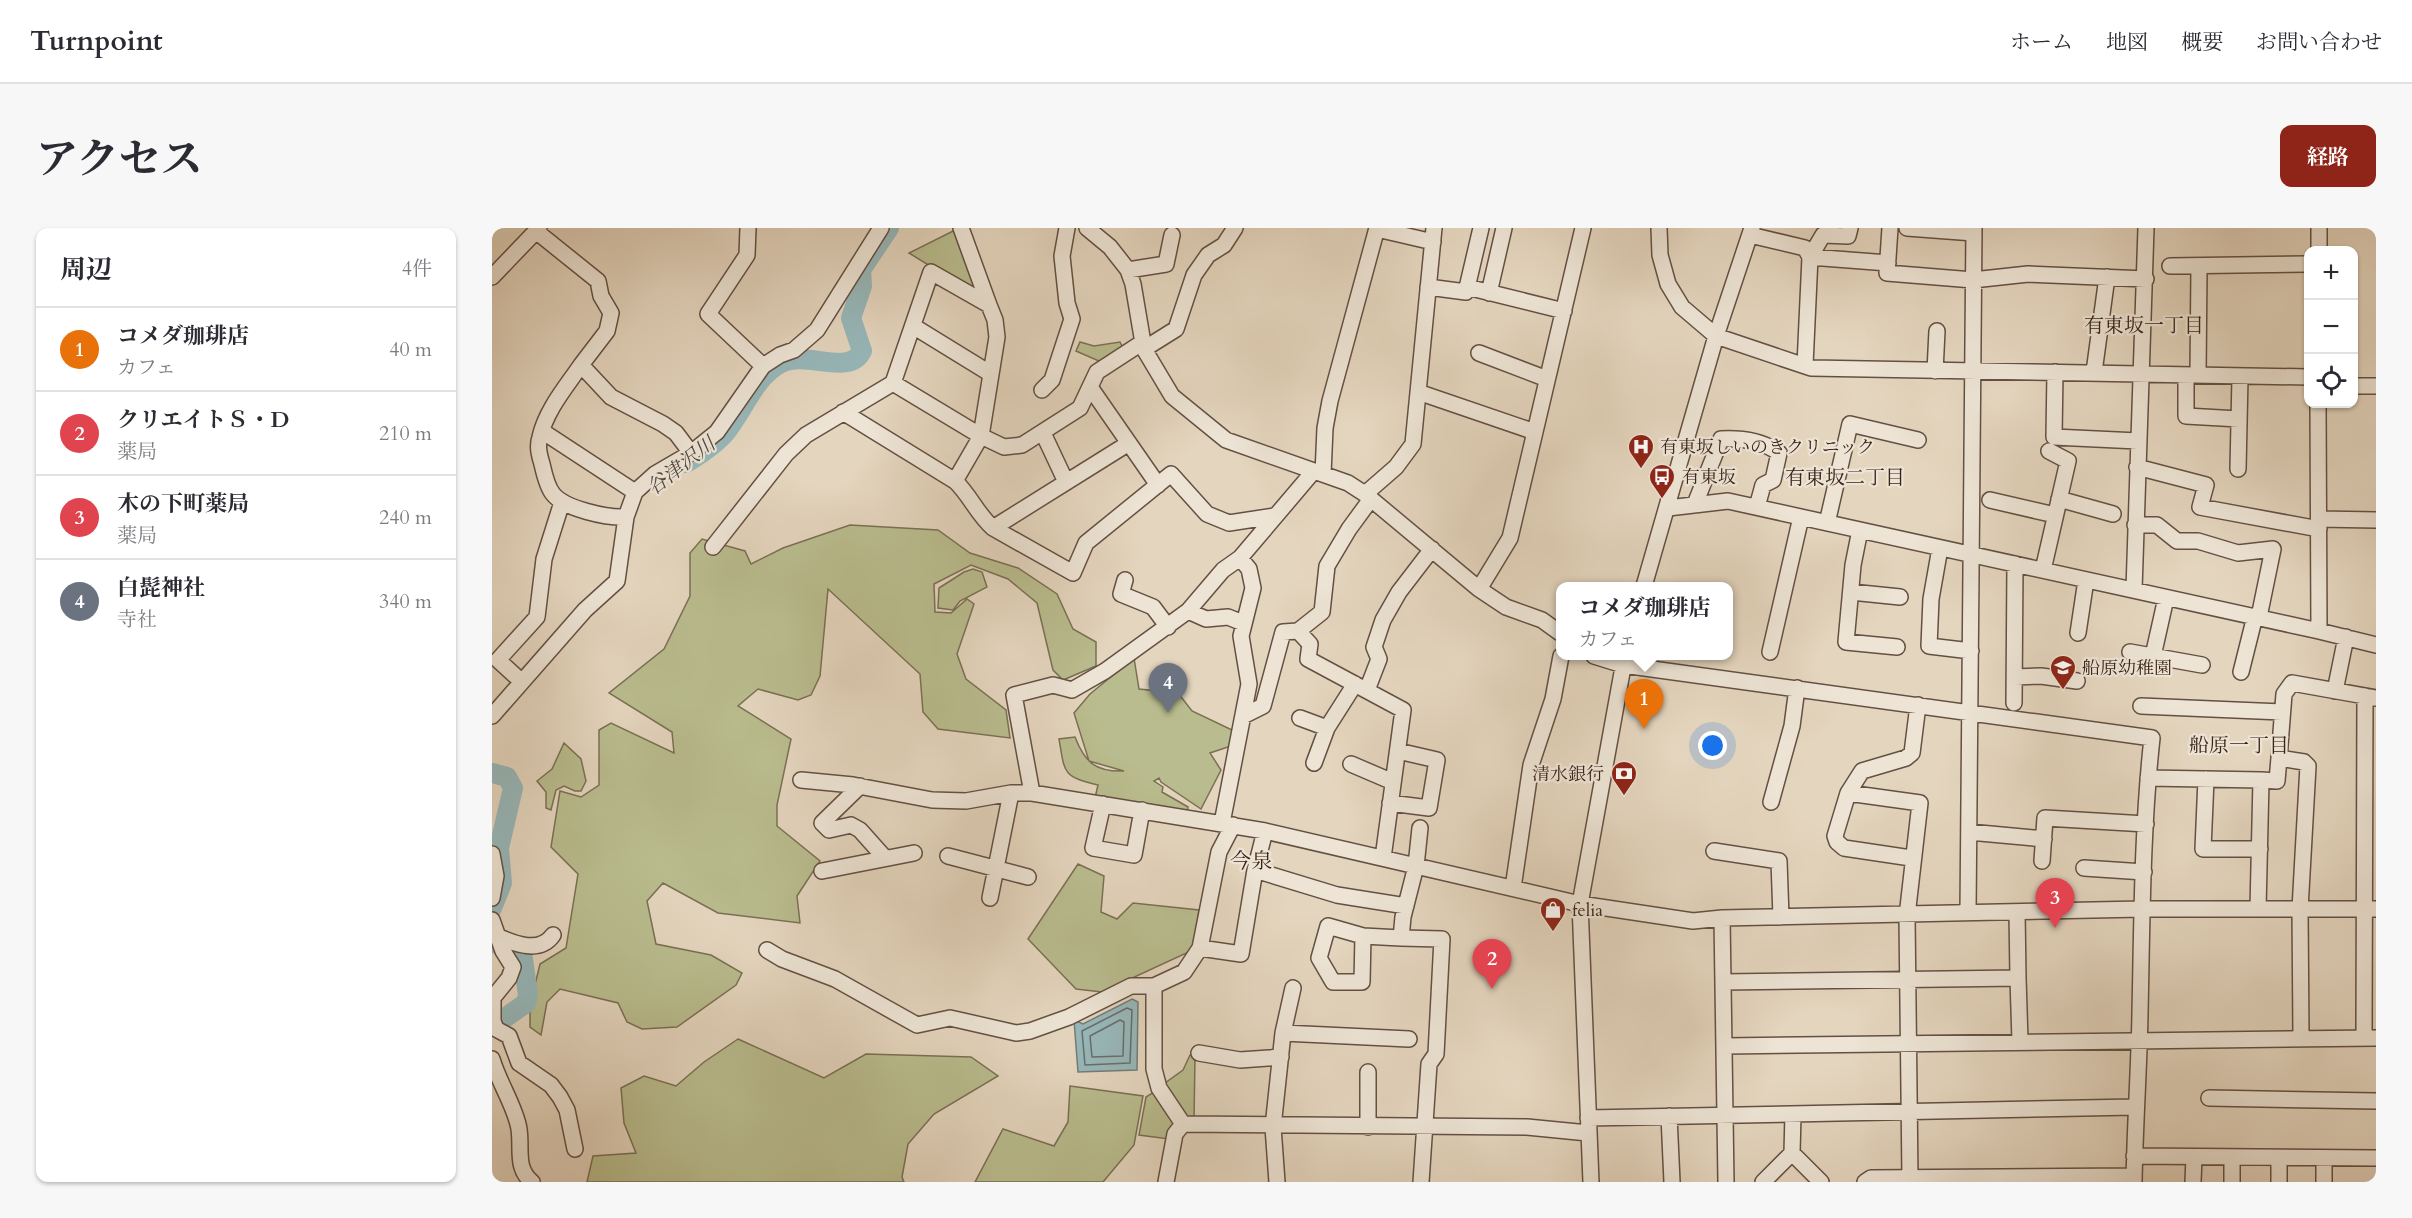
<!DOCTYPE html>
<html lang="ja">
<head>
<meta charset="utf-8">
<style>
  :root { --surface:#fff; --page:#f7f7f7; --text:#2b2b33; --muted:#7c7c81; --line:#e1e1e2; --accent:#8f2418 }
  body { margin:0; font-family:Cardo,"Noto Serif JP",serif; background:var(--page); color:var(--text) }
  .controls { position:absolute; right:18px; top:18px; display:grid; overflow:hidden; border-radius:12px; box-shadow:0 2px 4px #0004 }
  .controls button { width:54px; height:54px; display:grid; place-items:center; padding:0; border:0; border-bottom:2px solid var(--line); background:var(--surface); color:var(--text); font:30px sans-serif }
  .you { position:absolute; left:1221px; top:518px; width:21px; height:21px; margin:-15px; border:4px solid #fff; border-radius:50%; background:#1a73e8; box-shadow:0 0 0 9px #1a73e833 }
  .badge { display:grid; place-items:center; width:39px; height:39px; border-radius:50%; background:var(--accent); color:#fff; font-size:20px; font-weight:700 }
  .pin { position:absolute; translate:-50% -50px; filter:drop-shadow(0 2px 3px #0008) }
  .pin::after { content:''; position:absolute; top:32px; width:21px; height:18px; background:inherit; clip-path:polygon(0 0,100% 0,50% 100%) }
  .popup { position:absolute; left:1064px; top:354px; width:177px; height:78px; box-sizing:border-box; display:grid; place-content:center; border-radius:12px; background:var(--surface); filter:drop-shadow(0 2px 4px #0005); font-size:20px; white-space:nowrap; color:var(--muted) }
  .popup b { font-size:22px; color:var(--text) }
  .popup::after { content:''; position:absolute; left:50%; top:100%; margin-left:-12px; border:12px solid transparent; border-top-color:var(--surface) }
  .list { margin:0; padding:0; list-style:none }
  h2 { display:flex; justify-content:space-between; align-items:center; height:78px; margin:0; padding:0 24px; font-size:26px }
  h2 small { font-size:20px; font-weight:400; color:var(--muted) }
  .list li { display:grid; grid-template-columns:39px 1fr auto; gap:18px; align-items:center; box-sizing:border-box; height:84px; padding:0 24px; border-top:2px solid var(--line) }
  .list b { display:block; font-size:22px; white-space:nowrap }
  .list p { margin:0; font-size:20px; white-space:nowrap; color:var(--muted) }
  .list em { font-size:20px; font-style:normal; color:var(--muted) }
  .icon { flex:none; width:33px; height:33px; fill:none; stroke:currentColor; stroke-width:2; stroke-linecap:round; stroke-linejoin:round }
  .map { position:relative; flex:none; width:1884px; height:954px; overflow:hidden; border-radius:12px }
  header { display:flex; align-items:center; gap:36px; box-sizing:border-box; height:84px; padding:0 30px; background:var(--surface); border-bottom:2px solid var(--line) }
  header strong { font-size:28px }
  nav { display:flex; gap:33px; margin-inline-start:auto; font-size:21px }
  .intro { display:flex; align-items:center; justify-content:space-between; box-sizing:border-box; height:144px; padding:0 36px }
  h1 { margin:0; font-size:42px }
  .button { padding:15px 27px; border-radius:12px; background:var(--accent); color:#fff; font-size:21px; font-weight:700 }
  main { display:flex; gap:36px; padding:0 36px }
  aside { flex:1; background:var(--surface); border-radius:12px; box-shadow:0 2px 4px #0004 }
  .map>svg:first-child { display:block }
  .green { fill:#b9bc8e; stroke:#7a7054; stroke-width:1.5 }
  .water { fill:#97b7b9; stroke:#727c79; stroke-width:1.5 }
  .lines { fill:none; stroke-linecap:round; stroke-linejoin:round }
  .shore { stroke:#686d6a; stroke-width:1.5 }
  .river { stroke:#97b7b9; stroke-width:20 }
  .minor-casing { stroke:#645043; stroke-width:18 }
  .minor { stroke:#ede4d5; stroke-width:15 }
  .labels { text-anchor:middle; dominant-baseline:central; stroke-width:4.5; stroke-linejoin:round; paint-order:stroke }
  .poi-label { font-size:18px; fill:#3a231a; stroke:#ede4d5; text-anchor:start }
  .neighbourhood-label { font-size:20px; fill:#3a231a; stroke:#ede4d5 }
  .water-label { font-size:20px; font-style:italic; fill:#514842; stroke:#ede4d5 }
  .quarter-label { font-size:21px; fill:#3a231a; stroke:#ede4d5 }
</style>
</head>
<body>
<header>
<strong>Turnpoint</strong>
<nav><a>ホーム</a><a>地図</a><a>概要</a><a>お問い合わせ</a></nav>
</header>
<div class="intro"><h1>アクセス</h1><a class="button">経路</a></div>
<main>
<aside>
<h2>周辺<small>4件</small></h2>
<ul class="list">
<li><span class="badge" style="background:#e8710a">1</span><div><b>コメダ珈琲店</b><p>カフェ</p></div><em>40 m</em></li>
<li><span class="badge" style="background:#e0444e">2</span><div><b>クリエイトＳ・D</b><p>薬局</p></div><em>210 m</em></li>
<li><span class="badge" style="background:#e0444e">3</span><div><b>木の下町薬局</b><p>薬局</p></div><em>240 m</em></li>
<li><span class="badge" style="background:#6b7280">4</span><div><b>白髭神社</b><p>寺社</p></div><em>340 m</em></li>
</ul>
</aside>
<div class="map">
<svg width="1884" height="954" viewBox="0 0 1884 954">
  <rect width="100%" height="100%" fill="#e4d5be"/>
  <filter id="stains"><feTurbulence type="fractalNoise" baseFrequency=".00333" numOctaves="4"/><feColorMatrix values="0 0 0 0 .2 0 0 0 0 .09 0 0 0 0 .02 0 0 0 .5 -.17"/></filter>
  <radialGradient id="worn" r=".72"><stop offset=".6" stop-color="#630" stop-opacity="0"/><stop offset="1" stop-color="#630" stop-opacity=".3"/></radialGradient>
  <path class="green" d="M 463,2 L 485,67 L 417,25 Z
    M 588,114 L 602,118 L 628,114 L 631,120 L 609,134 L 584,123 Z
    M 358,297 L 446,302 L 478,325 L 526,340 L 565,366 L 581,401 L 604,414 L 604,438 L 571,452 L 561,442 L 545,375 L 516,351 L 479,337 L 442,356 L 443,384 L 459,385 L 475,371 L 482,376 L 465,426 L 474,451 L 514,482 L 518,510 L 446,501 L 431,484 L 428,446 L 336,361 L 328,448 L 319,467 L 306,472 L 266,461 L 246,478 L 299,511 L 285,577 L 285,598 L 328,633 L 305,668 L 308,695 L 226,685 L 171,655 L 155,673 L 164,716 L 219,727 L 250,745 L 244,757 L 185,799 L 150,801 L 135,794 L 126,775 L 68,761 L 55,774 L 49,807 L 38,799 L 38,777 L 48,736 L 74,720 L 86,646 L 59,619 L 68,563 L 89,569 L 107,557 L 107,502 L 119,495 L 182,525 L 180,504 L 117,465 L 172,421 L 198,368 L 198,325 L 210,311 L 253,323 L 259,336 L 291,320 Z
    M 481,341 L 490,344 L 495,359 L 468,373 L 461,382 L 446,380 L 447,360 L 472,344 Z
    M 642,430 L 647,461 L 686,465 L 700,483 L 740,502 L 739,518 L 718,525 L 729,542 L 709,581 L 669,554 L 667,550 L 662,553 L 671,559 L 670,564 L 696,579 L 695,584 L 603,570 L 606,557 C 570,548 573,546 567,511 L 583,509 C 593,535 604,544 632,543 L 597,533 L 582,485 L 598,466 Z
    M 72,515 L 89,531 L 94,553 L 89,563 L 83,563 L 72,558 L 64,562 L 59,582 L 54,580 L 54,564 L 45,553 L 60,541 Z
    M 586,636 L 612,648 L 609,684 L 625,691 L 641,675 L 707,682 L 701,722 L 610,764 L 584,761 L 536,711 Z
    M 246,811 L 332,850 L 374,826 L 479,829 L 506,848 L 442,886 L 416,916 L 410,949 L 412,954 L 95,954 L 101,928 L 144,925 L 132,895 L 129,860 L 152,848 L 184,858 L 212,834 Z
    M 698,827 L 703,828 L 702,892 L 690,891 L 669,858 L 691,842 Z
    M 578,858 L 651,868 L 642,917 L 611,954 L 483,954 L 511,901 L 562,918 L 576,894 Z
    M 665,862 L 683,892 L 677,911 L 647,907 L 654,869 Z"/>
  <path class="water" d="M 640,771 L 646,774 L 645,842 L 586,844 L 582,792 L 591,796 Z"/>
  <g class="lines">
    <path class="shore" d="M 635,780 L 640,782 L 638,835 L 593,837 L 590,803 Z
      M 628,792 L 632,794 L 631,828 L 600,829 L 598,808 Z"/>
    <path class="river" d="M 194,235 C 209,226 223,217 234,204 C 252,182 263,148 289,135 C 315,122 357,149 370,123 L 359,90 L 370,58 L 369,42 L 397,0
      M 0,545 L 15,549 L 21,560 L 7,620 L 10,655 L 0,680
      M 0,799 L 34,775 L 36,767 L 30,724 L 5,716"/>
    <defs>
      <path id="minor" d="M 256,0 L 255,27 L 216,86 L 271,138
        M 469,0 L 497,77
        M 595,0 L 618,19 L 636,42 L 641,56 L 652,121 L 680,168 L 734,212 L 856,255 L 873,266 L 987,361 L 1014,379 L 1050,392 L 1068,405
        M 1167,0 L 1168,27 L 1176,56 L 1190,79 L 1224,108 L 1319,140 L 1816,149
        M 1398,0 L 1395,45 L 1481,52 L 1536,46 L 1654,51
        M 1415,0 L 1482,5
        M 885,1 L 941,14
        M 45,4 L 106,53 L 109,68 L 119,85 L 115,103 L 89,137
        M 1258,7 L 1313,20 L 1318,29 L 1396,35
        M 1827,22 L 1827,0
        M 1678,38 L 1816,36
        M 636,42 L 674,36 L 680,7
        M 0,49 L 47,0
        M 936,59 L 974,64 L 989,0
        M 975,59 L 1072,83
        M 997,65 L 1012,0
        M 421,98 L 499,146
        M 652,121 L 684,101 L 702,47 L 716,27 L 732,17 L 743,0
        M 987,125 L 1055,151
        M 1313,137 L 1318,29 L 1331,7 L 1356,8 L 1358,0
        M 1443,143 L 1445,103
        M 1563,144 L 1562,209 L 1646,213
        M 1602,144 L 1615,49
        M 1694,147 L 1694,188 L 1747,191
        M 1706,147 L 1707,39
        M 401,155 L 489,208 L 512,219 L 530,217 L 588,180 L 605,144 L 651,114
        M 1862,158 L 1884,158
        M 598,159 L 666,257
        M 550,162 L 560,152 L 580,91 L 575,75 L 570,28 L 575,0
        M 926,164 L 1043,204
        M 1826,176 L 1827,403
        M 351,184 L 463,253 C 478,267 485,286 501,300 L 581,345 L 594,315 L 679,246 L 715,286 L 737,295 L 782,288
        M 50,203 L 143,264
        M 551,205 L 574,254
        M 1645,239 L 1714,257 L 1708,279 L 1827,301
        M 1746,241 L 1748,149
        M 821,244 L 748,330 L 731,342 L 696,383 L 613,443 L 580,462 L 561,457 L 522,467 L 540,565 L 773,603 L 1088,676 L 1201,693 L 1230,690 L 1650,681 L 1884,681
        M 831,246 L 833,200 L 838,173 L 885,0
        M 873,266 L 904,239 L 921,216 L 942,0
        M 1567,271 L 1621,286
        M 1498,272 L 1563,287
        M 1203,276 L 1229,211 C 1249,210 1271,213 1287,225 L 1281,252 L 1271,257 L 1265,279
        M 1176,280 L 1236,273 L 1827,403 L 1884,417
        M 134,289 C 115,290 73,281 61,266 C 55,259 52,245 50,236 C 47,226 45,218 48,209 C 54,182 74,159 89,137 L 119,169 L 171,196 L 184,205 L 199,225
        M 1827,291 L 1884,292
        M 1335,295 L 1358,196 L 1426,212
        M 1643,297 L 1665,297 L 1685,313 L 1706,313 L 1746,325 L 1781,321 L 1767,389
        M 501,300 L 637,215
        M 1368,302 L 1361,337 L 1354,414 L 1405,419
        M 221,319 L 294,226 L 314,207 L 401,155 L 439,44 L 497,77 L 503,92 L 505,109 L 489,208 L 463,253
        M 1448,320 L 1439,371 L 1437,418 L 1479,423
        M 1551,342 L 1576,233 L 1557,223
        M 633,352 L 629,366 L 661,379 L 676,399
        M 1152,358 L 1224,108 L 1260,0
        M 987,361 L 1018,310 L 1091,0
        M 1642,362 L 1654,0
        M 1359,364 L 1408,369
        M 696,383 L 714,391 L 736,389 L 751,395
        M 806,403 L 818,416 L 816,431 L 911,482 L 891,630
        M 1586,405 L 1594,352
        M 1278,424 L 1309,289
        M 1638,424 L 1710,437
        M 1102,428 L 1131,437 L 1660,510 C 1650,601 1650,693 1648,785 C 1647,841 1643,897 1642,954
        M 1661,428 L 1674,370
        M 1749,444 L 1763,388
        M 1523,449 L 1549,448 L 1585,453
        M 30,454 L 6,432 L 45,389 L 52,331 L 70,274
        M 875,462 L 887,431 L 882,419 L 891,392 L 907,364 L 940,321
        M 1843,463 L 1854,409
        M 1522,475 L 1523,336
        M 1649,478 L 1790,484
        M 0,488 L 93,382 L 125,353 L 134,289 L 143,264 L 163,246 L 199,225 L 225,204 L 271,138 L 288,127 L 302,122 L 325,102 L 389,0
        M 751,488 L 771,478 L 791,404 L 806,403 L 830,384 L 835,338 L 857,301 L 879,271
        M 808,490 L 835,500
        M 822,535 L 835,500 L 863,456
        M 859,536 L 901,554
        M 1656,550 L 1769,552
        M 1714,551 L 1711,621 L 1768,621
        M 309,552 L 361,557 L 440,572 L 474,573 L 519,565 L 540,565
        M 368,558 L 330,595 L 337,602 L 359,597 L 368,602 L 393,630
        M 1356,565 L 1370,543 L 1414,530 L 1420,525 L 1426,477
        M 1279,574 L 1300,498 L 1305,460
        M 898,575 L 937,580 L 945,532 L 906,523
        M 611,576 L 601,620 L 642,627 L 650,582
        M 730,595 L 757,456 L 749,408 L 761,360 L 757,341 L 748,330
        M 928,600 L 924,638 L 911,689 L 909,710 L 950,711 L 944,826 L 937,836 L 929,954
        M 1477,604 L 1552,611
        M 1222,623 L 1287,633 L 1289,689
        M 0,626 L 4,648 L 0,670
        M 456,628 L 536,649
        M 1550,633 L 1553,590 L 1654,596
        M 1592,640 L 1652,644
        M 763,642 L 845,667 L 914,678
        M 330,643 L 422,625
        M 1021,660 L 1039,537 L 1061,471 L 1069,428
        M 498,670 L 519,565
        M 1766,681 L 1769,552 L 1785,553 L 1787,530
        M 1476,685 L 1482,0
        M 1230,690 L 1234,954
        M 0,692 L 11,723 L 21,739 L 17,750 L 0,771
        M 5,708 C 23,716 48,726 61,707
        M 871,708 L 870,754 L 841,754 L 827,730 L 836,698 L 871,708 L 909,710
        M 708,720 L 749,726 L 763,642 L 773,603
        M 275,722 L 290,731 L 343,751 L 425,797 L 458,790 L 524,805 L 538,803 L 577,789 L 639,758 L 662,758 L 692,744 L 708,720 L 727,624 L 741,597
        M 1526,750 L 1528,813
        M 1231,754 L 1526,750 L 1525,684
        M 662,758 L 662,841 L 667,860 L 691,896 L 1035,899 L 1096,905
        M 1,769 L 1,793 L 4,801 L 17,808 L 27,835 L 59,857 L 68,869 L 75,882 L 83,921
        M 791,805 L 917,811
        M 1809,810 L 1808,681 L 1816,538 L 1812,534 L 1787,530 L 1792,466 L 1800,455 L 1884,470
        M 1872,810 L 1873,468
        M 1233,818 L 1884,810
        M 707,825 L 748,832 L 789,829
        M 0,831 C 7,855 24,880 27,901 C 30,921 23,940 40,954
        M 876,844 L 876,899
        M 1717,870 L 1884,873
        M 1177,888 L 1180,954
        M 1096,890 L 1642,879
        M 1300,925 L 1329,954
        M 1642,928 L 1884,930
        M 1787,930 L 1787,954
        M 1418,951 L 1415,688 L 1428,575 L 1356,565 L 1343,608 L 1345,614 L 1352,620 L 1419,630
        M 674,954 L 683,906 L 691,896
        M 785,954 L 781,899 L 791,805 L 801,760
        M 1099,954 L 1088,676 L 1133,428
        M 1271,954 L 1300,925 L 1301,886
        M 1373,954 L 1379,950 L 1642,948
        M 1701,954 L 1702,929
        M 1740,954 L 1740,929
        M 1832,954 L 1832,930"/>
    </defs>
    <use href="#minor" class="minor-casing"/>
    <use href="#minor" class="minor"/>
  </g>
  <defs>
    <symbol id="hospital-pin" viewBox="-11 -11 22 30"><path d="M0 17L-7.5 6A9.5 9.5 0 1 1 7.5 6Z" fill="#8f2418" stroke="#ede4d5"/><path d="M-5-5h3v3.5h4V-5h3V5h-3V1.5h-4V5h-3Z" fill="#fff"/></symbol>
    <symbol id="bus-pin" viewBox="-11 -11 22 30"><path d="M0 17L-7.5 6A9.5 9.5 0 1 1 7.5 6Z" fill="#8f2418" stroke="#ede4d5"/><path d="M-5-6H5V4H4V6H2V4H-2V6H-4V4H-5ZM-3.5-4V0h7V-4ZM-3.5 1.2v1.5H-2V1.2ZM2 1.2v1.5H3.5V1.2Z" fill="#fff"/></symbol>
    <symbol id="school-pin" viewBox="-11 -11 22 30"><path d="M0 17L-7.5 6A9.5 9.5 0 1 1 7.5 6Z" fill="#8f2418" stroke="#ede4d5"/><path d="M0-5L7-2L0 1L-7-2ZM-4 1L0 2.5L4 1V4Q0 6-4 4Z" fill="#fff"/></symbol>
    <symbol id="bank-pin" viewBox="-11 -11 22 30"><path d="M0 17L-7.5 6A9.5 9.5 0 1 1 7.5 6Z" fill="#8f2418" stroke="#ede4d5"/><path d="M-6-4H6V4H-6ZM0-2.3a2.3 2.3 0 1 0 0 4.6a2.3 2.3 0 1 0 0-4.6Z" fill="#fff"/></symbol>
    <symbol id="shop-pin" viewBox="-11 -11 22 30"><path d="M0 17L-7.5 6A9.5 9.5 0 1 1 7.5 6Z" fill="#8f2418" stroke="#ede4d5"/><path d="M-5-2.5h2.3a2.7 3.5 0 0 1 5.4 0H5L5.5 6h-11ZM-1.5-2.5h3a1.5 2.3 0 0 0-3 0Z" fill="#fff"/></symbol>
  </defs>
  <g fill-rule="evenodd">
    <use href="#hospital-pin" x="1134" y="204" width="30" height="40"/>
    <use href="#bus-pin" x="1155" y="234" width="30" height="40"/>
    <use href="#school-pin" x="1556" y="425" width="30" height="40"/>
    <use href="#bank-pin" x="1117" y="531" width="30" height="40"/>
    <use href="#shop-pin" x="1046" y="667" width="30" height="40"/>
  </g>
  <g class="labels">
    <g class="poi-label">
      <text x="1168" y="219">有東坂しいのきクリニック</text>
      <text x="1190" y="249">有東坂</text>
      <text x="1590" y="440">船原幼稚園</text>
      <text x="1112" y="546" text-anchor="end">清水銀行</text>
      <text x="1080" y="682">felia</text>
    </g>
    <g class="neighbourhood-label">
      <text x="1652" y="97">有東坂一丁目</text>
      <text x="1353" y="249">有東坂二丁目</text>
      <text x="1747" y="517">船原一丁目</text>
    </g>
    <g class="water-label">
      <text transform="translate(189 238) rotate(-38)">谷津沢川</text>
    </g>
    <g class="quarter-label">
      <text x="759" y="633">今泉</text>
    </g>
  </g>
  <rect width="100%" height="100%" filter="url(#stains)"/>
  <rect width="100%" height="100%" fill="url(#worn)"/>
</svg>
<div class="controls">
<button>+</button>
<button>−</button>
<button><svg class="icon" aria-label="locate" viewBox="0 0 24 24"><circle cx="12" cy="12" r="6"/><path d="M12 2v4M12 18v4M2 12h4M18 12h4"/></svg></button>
</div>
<div class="you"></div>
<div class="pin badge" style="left:1152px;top:501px;background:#e8710a">1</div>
<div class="popup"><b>コメダ珈琲店</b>カフェ</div>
<div class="pin badge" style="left:1000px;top:761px;background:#e0444e">2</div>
<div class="pin badge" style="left:1563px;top:700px;background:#e0444e">3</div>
<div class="pin badge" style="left:676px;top:485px;background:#6b7280">4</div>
</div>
</main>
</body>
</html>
